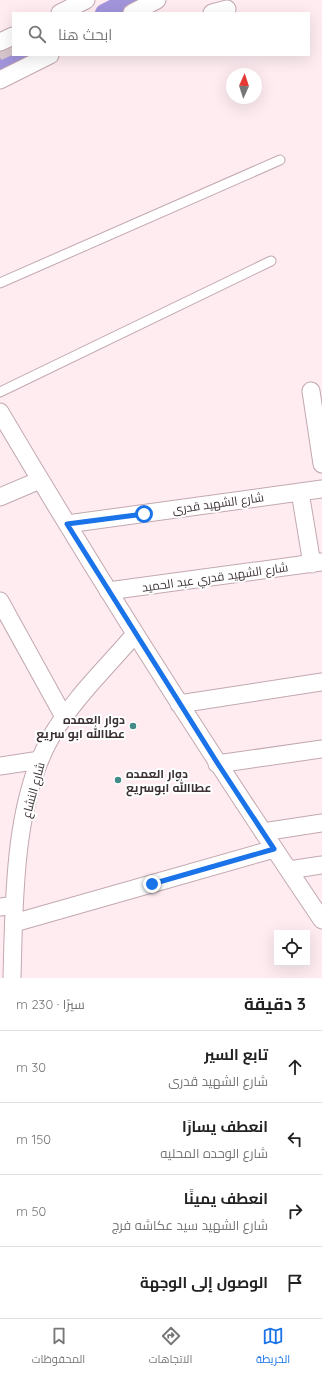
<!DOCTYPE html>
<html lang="ar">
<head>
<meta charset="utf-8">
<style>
  :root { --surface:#fff; --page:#f2f2f2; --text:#222; --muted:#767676; --line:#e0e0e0; --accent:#1a73e8 }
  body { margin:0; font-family:Quicksand,Cairo,sans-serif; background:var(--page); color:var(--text); direction:rtl }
  .controls { position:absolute; right:12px; bottom:12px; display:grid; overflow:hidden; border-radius:0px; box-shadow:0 4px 16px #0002 }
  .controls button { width:36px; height:36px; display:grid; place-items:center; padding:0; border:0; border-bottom:1px solid var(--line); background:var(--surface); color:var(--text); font:20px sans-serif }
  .compass { position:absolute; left:226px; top:68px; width:36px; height:36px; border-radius:50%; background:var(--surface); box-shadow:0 4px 16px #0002; rotate:3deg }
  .stop { position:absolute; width:12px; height:12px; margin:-9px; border:3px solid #1a73e8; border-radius:50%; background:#fff }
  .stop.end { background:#1a73e8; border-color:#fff; box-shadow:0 1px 4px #0008 }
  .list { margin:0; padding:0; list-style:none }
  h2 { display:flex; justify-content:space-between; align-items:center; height:52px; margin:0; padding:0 16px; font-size:17px }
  h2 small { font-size:13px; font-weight:400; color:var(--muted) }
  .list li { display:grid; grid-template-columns:26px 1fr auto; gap:12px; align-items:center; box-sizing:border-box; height:72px; padding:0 16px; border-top:1px solid var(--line) }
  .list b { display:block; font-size:15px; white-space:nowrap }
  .list p { margin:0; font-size:13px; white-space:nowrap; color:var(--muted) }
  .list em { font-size:13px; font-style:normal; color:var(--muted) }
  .icon { flex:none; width:22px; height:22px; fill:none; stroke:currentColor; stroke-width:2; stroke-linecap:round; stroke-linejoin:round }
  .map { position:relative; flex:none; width:322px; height:978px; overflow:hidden; direction:ltr }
  .search { position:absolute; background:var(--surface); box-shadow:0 4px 16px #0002; left:12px; right:12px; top:12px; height:44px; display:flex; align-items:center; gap:10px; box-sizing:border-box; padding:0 14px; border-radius:0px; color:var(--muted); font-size:15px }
  .sheet { height:340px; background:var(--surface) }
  nav { display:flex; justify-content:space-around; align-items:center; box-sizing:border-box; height:56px; border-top:1px solid var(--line); background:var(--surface); font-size:11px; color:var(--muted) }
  nav a { display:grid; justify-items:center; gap:2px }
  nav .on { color:var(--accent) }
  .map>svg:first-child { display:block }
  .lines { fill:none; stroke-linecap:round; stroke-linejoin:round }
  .canal { stroke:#a194db; stroke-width:18 }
  .minor-tunnel { stroke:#d7c6cb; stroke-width:17; stroke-dasharray:17 8; stroke-linecap:butt }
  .service-casing { stroke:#c3a8b0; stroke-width:11 }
  .minor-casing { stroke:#c3a8b0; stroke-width:19 }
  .service { stroke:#fff; stroke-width:9 }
  .minor { stroke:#fff; stroke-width:17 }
  .route { stroke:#1a73e8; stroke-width:5 }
  .poi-dot { fill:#438b88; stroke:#fff; stroke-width:1.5 }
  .labels { text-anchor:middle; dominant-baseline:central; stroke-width:4; stroke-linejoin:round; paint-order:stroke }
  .street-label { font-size:12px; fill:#3b3033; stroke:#fff }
  .poi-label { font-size:12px; font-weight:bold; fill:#3b3033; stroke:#fff; text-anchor:end }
</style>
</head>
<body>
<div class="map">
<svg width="322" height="978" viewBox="0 0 322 978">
  <rect width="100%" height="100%" fill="#feecf1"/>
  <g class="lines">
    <path class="canal" d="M 104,13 L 129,0
      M 0,66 L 21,55"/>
    <path class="minor-tunnel" d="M 2,41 L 16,72"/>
    <defs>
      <path id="service" d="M 0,283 L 280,160
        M 0,392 L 271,261"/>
      <path id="minor" d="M 60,13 L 86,0
        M 132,13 L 157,0
        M 212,13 L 227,9
        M 0,42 L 13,36
        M 0,80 L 50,55
        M 311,391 L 322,464
        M 0,412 C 102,585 210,754 322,920
        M 300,492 L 312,564
        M 0,497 L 40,480
        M 67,524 L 322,489
        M 108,591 L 322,562
        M 0,601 L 64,717
        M 179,704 L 322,682
        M 217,764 L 322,749
        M 0,766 L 40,760
        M 263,832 L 322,823
        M 289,870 L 322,865
        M 0,907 L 14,905
        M 14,923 L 274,849
        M 12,978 C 14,904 13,803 51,737 C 73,699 107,667 135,634"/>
    </defs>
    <use href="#service" class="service-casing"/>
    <use href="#minor" class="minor-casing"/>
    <use href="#service" class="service"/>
    <use href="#minor" class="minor"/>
  </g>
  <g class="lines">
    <path class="route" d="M 144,514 L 67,524 L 218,764 L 274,849 L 152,884"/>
  </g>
  <g class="poi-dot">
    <circle cx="133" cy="726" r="4"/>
    <circle cx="118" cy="780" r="4"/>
  </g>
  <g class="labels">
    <g class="street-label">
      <text transform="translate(218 503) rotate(-8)">شارع الشهيد قدرى</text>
      <text transform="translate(215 577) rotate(-8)">شارع الشهيد قدري عبد الحميد</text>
      <text transform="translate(33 790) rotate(-75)">شارع النشاع</text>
    </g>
    <g class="poi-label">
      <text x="125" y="719">دوار العمده<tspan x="125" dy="14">عطاالله ابو سريع</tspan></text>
      <text x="126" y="773" text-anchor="start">دوار العمده<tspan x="126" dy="14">عطاالله ابوسريع</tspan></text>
    </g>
  </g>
</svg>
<div class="controls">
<button><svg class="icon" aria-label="locate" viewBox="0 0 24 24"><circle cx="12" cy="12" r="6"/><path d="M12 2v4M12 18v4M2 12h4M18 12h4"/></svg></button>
</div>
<svg class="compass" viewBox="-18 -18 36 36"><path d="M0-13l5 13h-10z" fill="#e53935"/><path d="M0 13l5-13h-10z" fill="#767676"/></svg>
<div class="stop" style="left:144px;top:514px"></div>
<div class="stop end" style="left:152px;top:884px"></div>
<div class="search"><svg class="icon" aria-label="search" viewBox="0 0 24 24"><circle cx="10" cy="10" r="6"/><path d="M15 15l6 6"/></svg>ابحث هنا</div>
</div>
<section class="sheet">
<h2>3 دقيقة<small>سيرًا · 230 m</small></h2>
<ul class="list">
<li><svg class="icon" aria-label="ahead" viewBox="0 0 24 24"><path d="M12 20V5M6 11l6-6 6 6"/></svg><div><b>تابع السير</b><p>شارع الشهيد قدرى</p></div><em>30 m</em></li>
<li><svg class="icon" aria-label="left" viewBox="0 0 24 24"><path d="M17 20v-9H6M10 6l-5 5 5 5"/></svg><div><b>انعطف يسارًا</b><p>شارع الوحده المحليه</p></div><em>150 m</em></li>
<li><svg class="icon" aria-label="right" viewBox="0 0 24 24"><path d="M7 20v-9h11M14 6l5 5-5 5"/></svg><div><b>انعطف يمينًا</b><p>شارع الشهيد سيد عكاشه فرج</p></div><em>50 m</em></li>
<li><svg class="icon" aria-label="arrive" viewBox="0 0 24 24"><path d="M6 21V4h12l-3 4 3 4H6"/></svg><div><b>الوصول إلى الوجهة</b></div></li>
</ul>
</section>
<nav>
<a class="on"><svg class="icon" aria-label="map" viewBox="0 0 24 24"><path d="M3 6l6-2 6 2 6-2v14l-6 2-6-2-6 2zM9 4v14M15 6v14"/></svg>الخريطة</a>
<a><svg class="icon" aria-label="directions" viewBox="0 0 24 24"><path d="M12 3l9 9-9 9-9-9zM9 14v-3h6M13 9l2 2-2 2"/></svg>الاتجاهات</a>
<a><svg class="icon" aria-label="saved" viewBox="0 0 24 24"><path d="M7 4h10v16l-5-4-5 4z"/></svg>المحفوظات</a>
</nav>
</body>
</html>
